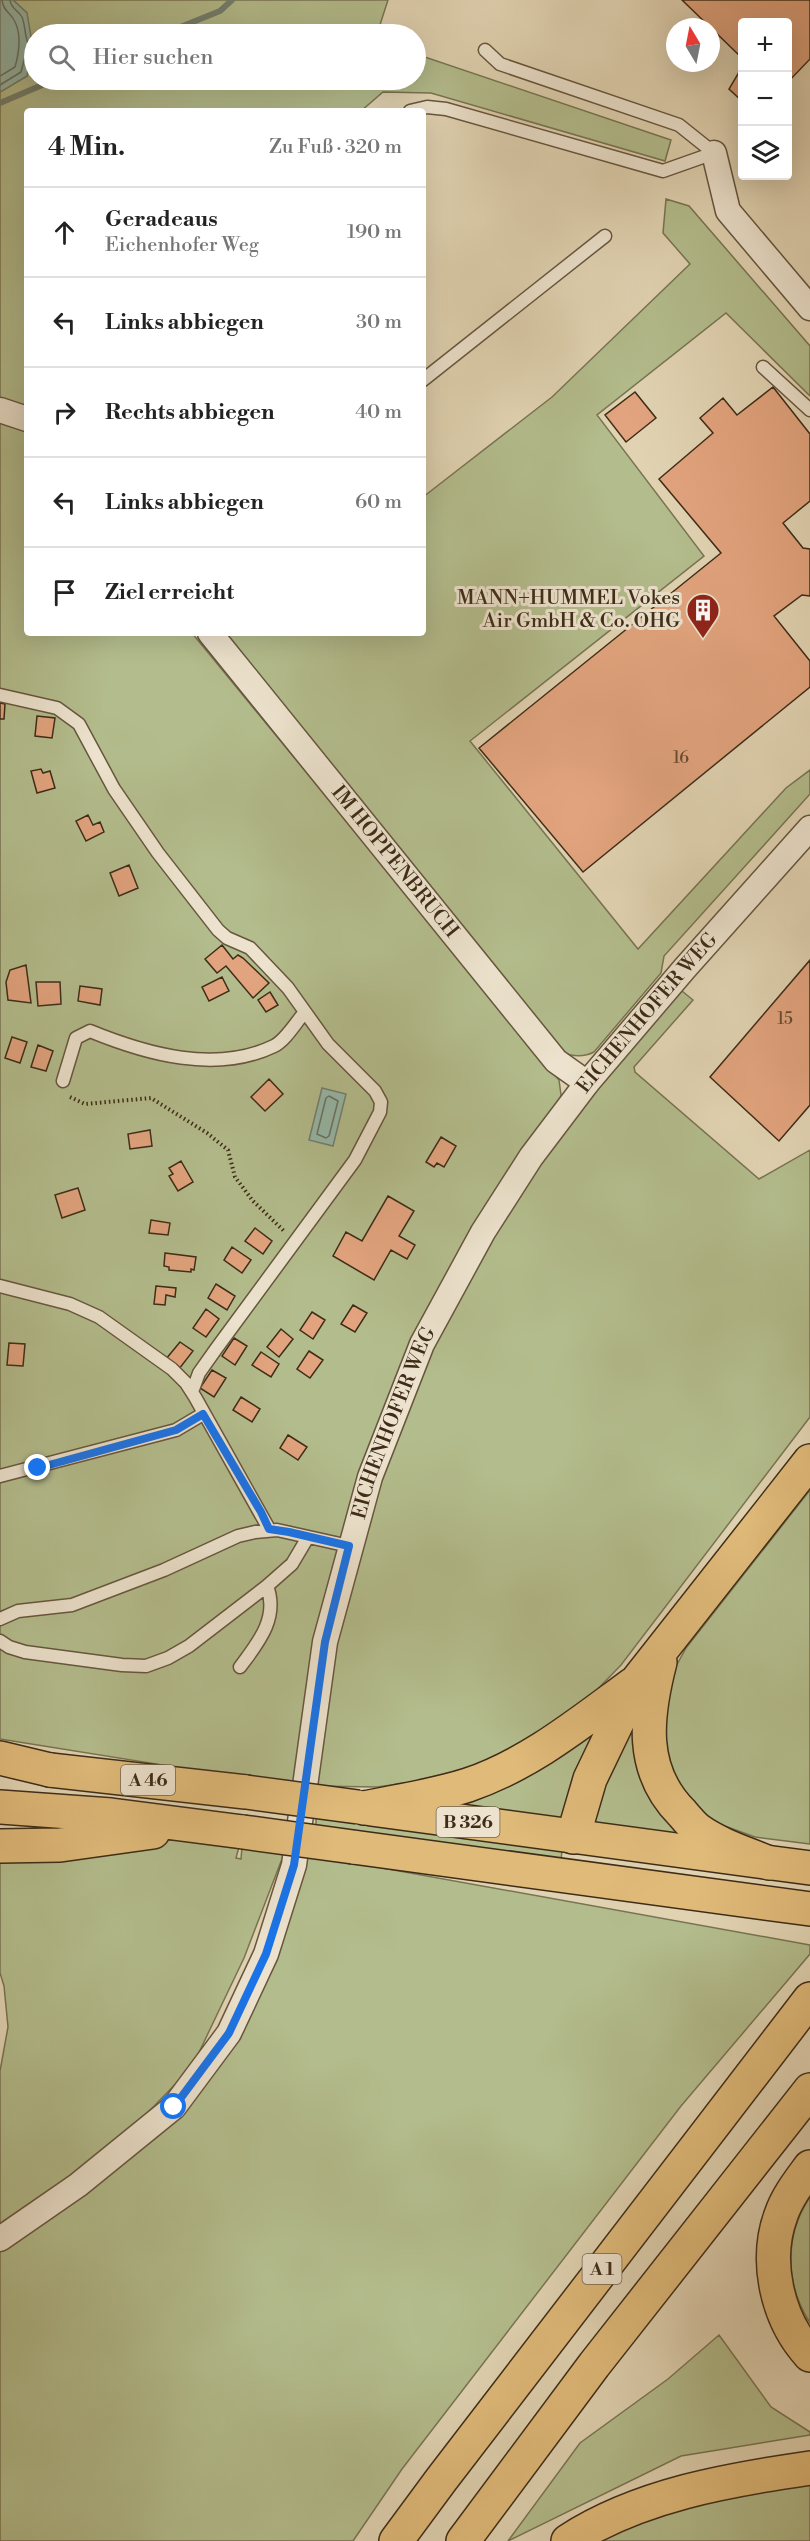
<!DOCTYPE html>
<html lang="de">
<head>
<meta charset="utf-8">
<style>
  :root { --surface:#fff; --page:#f2f2f2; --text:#222; --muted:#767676; --line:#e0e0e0 }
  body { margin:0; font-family:"Libre Bodoni",serif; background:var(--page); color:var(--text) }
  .controls { position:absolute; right:18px; top:18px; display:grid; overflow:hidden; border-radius:6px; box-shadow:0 6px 24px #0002 }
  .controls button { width:54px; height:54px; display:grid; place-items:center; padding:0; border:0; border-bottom:2px solid var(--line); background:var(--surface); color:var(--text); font:30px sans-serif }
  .compass { position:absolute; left:666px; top:18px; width:54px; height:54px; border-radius:50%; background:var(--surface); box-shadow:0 6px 24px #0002; rotate:350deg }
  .stop { position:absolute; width:18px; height:18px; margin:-14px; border:4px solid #1a73e8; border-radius:50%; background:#fff }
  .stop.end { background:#1a73e8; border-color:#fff; box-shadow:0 2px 6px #0008 }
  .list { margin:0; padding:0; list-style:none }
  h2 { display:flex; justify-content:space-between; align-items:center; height:78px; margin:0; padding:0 24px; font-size:26px }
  h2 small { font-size:20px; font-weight:400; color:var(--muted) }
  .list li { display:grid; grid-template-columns:39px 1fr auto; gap:18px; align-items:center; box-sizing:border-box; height:90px; padding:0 24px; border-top:2px solid var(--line) }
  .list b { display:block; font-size:22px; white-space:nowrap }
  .list p { margin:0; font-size:20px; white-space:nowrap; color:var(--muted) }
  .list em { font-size:20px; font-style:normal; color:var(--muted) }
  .icon { flex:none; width:33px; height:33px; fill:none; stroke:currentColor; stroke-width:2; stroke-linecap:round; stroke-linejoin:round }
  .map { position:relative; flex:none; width:810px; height:2541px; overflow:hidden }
  .search { position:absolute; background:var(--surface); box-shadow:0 6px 24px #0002; left:24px; top:24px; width:402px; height:66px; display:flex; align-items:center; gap:15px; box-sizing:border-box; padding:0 21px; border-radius:33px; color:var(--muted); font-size:22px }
  .panel { position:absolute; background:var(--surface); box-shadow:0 6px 24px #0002; left:24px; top:108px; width:402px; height:528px; border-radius:6px }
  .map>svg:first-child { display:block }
  .green { fill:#b3bc8c; stroke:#787452; stroke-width:1.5 }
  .water { fill:#95b8a9; stroke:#72806f; stroke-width:1.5 }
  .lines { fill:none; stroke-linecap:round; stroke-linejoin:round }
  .shore { stroke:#6a7260; stroke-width:1.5 }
  .stream { stroke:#72806f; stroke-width:6 }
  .building { fill:#e2a47e; stroke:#3e2c18; stroke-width:1.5 }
  .service-casing { stroke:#67563e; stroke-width:15 }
  .minor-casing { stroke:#67563e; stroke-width:27 }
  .primary-casing { stroke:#3e2c18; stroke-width:36 }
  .motorway-casing { stroke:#3e2c18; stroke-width:36 }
  .path { stroke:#3e2c18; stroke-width:4; stroke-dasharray:1.5 3; stroke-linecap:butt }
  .service { stroke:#ece2cd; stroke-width:12 }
  .minor { stroke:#ece2cd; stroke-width:24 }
  .primary { stroke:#e0ba79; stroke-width:33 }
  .motorway { stroke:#e0ba79; stroke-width:33 }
  .primary-bridge-casing { stroke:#3e2c18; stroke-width:36; stroke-linecap:butt }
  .motorway-bridge-casing { stroke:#3e2c18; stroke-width:36; stroke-linecap:butt }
  .primary-bridge { stroke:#e0ba79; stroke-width:33 }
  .motorway-bridge { stroke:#e0ba79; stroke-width:33 }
  .route { stroke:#1a73e8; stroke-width:8 }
  .labels { text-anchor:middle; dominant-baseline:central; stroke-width:6; stroke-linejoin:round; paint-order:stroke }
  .number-label { font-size:16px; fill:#674a32 }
  .shield { fill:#ece2cd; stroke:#72634e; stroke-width:1.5 }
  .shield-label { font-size:18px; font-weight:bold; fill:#3e2c18 }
  .poi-label { font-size:20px; fill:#3e2c18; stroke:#ece2cd; text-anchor:end }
  .street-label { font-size:20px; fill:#3e2c18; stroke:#ece2cd }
</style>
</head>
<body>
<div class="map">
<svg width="810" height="2541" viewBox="0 0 810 2541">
  <rect width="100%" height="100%" fill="#e1d3b2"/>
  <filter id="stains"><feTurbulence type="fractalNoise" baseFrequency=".00333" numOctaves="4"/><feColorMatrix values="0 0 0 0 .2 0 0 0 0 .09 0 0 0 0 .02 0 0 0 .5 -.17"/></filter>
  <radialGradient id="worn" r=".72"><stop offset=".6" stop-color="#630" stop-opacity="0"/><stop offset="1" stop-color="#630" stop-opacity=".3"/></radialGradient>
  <path class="green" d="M 13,0 L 388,0 L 377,34 L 34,34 L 34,80 L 416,80 L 416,54 L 671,140 L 665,161 L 431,93 L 383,92 L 361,111 L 27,111 L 27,410 L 11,402 L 27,433 L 27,633 L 192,633 L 559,1080 L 561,1095 L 558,1105 L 415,1340 L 295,1784 L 269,1782 L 0,1739 L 0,92 L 27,76 L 27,13 Z
    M 666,199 L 689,206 L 810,346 L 810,396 L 726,313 L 597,415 L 704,556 L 470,741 L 638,949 L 786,788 L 810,770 L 810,794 L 664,956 L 661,973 L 594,1052 C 583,1058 571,1056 560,1052 L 222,633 L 423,633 L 423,497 L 552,397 L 690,264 L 663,233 Z
    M 682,991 L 693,1000 L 634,1067 L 635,1072 L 759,1179 L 810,1150 L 810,1417 L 621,1665 L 587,1700 L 485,1768 L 433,1779 L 377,1787 L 316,1786 L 332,1666 L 359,1544 L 403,1414 L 453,1304 L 542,1157 L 615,1064 Z
    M 810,1490 L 810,1844 L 755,1837 L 711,1821 L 688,1801 L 666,1767 L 662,1692 L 686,1648 Z
    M 630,1717 L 693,1838 L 584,1824 Z
    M 600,1720 L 568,1822 L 448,1802 Z
    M 318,1815 L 562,1851 L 561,1860 L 316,1828 L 316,1818 Z
    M 173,1840 L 240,1843 L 236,1858 L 241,1859 L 242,1847 L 285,1851 L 244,1958 L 192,2067 L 124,2137 L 0,2230 L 0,2071 L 8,2027 L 4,1986 L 0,1973 L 0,1854 Z
    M 305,1854 L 810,1945 L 810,1954 L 681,2106 L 402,2469 L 353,2541 L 0,2541 L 0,2248 L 181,2112 Z
    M 810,2197 L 810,2323 C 785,2284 784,2236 810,2197 Z
    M 719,2335 L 771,2407 L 810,2432 L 810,2435 L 681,2456 L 508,2541 L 580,2443 L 668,2379 Z
    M 810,2478 L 810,2541 L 586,2541 L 638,2515 Z"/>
  <path class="water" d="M 0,0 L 13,0 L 27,13 L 33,48 L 27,76 L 0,92 Z
    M 322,1088 L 346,1094 L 333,1146 L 309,1140 Z"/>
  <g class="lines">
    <path class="shore" d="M 0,76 L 15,67 C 19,53 22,34 14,20 C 10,12 3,11 2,0
      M 0,85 L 21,72 L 26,53 L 30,47 C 24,38 26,27 22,17 C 18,10 11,9 10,0
      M 329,1096 L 338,1101 L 329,1136 L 326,1138 L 317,1134 L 326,1098 Z"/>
    <path class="stream" d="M 163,34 L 220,11 L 232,0
      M 0,103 L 54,80"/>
  </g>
  <path class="building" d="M 682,0 L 810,0 L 810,59 L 788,82 L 788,22 L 742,22 L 742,58 Z
    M 742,67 L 742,101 L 729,89 Z
    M 773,387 L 810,434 L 810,501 L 783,523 L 803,548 L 810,549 L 810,596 L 802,595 L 774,616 L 810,661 L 810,687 L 583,872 L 479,748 L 721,553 L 659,479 L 713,433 L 700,418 L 723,398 L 737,415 Z
    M 635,392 L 656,418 L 626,442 L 605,415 Z
    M 0,703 L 5,704 L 4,719 L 0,719 Z
    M 37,716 L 55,718 L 52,738 L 35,736 Z
    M 41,769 L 43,773 L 50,771 L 55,788 L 37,793 L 31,771 Z
    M 88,815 L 93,825 L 100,822 L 104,832 L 86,841 L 76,821 Z
    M 129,865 L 138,888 L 119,896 L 110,873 Z
    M 222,945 L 233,959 L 238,955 L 243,958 L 269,983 L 253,998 L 226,966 L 217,973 L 205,959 Z
    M 810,960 L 810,1105 L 779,1141 L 710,1077 Z
    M 26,965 L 31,1003 L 8,1000 L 6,982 L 10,970 Z
    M 222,977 L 229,991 L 209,1001 L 202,987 Z
    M 36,982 L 60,982 L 61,1004 L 38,1006 Z
    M 80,986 L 102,989 L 100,1005 L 78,1001 Z
    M 270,992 L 278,1005 L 266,1012 L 258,1000 Z
    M 12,1037 L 27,1042 L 20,1063 L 5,1058 Z
    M 38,1045 L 53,1051 L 46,1071 L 31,1067 Z
    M 269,1079 L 283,1094 L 265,1111 L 251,1097 Z
    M 150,1130 L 152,1146 L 130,1149 L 128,1134 Z
    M 441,1137 L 456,1146 L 444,1167 L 437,1163 L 434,1167 L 426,1162 Z
    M 181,1161 L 193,1182 L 178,1191 L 169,1176 L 173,1174 L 169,1168 Z
    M 78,1188 L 85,1210 L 62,1218 L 55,1195 Z
    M 388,1196 L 414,1211 L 399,1236 L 415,1245 L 407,1259 L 391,1250 L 374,1280 L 333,1256 L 346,1232 L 362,1241 Z
    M 151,1220 L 170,1223 L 168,1235 L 149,1233 Z
    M 255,1228 L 272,1241 L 263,1254 L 245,1241 Z
    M 232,1247 L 251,1260 L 242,1273 L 224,1260 Z
    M 165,1253 L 196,1257 L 194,1270 L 191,1269 L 191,1272 L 169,1270 L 169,1267 L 164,1266 Z
    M 216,1284 L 235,1296 L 227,1310 L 208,1298 Z
    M 156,1286 L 176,1288 L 175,1297 L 166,1295 L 165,1305 L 154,1304 Z
    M 353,1305 L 367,1313 L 355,1332 L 341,1324 Z
    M 206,1309 L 219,1319 L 206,1337 L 193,1328 Z
    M 312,1312 L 325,1320 L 313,1339 L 300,1330 Z
    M 281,1329 L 293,1339 L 279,1357 L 267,1347 Z
    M 234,1338 L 247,1346 L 235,1365 L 222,1356 Z
    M 180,1342 L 193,1351 L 179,1369 L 166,1359 Z
    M 9,1343 L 25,1344 L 23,1366 L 7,1365 Z
    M 309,1351 L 323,1360 L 310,1378 L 297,1369 Z
    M 261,1352 L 279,1364 L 271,1377 L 252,1365 Z
    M 212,1370 L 226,1378 L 214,1397 L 200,1388 Z
    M 241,1397 L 260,1409 L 252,1422 L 233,1410 Z
    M 288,1435 L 307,1447 L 298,1460 L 280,1448 Z"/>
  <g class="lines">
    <defs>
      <path id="service" d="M 485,50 L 500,64 L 679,125 L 714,153
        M 410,111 L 427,107 L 446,109 L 663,171 L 714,153
        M 763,367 L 810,410
        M 423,380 L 605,236
        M 0,695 L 57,708 L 79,724 L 114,789 L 158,853 L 218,930 L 227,938 L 250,948 L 288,988 L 328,1044 L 375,1091 L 381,1102 L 380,1112 L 355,1160 L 216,1349 L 199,1373 L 192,1392
        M 63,1081 L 76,1038 L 90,1031 C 146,1054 216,1074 274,1046 C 286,1040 296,1022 305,1012
        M 0,1286 L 70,1304 L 99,1317 L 172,1369 L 186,1383 L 195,1397 L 269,1529
        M 0,1476 L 176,1430 L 203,1414
        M 0,1619 L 18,1611 L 72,1605 L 164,1570 L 238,1536 L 255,1532 L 277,1530 L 349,1546
        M 0,1641 L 9,1647 L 25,1652 L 122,1665 L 146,1666 L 168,1658 L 189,1646 L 267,1586 L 292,1564 L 308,1537
        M 240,1667 C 258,1643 279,1618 267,1586"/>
      <g id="minor">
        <path d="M 714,153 L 728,211 L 810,308"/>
        <path d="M 0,410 L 27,419"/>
        <path id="s1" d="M 210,633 L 556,1061 L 587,1083"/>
        <path id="s2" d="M 0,2239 L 78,2185 L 174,2107 L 229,2033 L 266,1954 L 294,1865 L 325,1642 L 370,1477 L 422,1344 L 483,1232 L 531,1157 L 587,1083 L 685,968 L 810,828"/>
      </g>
      <path id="primary" d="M 50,1770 L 246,1792
        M 371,1809 L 810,1868
        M 353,1847 L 810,1909"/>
      <path id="motorway" d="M 660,1662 C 646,1716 639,1770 682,1813 C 687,1819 692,1825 698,1830 C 719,1845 745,1853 769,1863
        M 0,1758 L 50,1770
        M 0,1807 L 111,1815 L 243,1832
        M 364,1808 C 398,1801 434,1796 468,1785 C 530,1764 581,1722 633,1684
        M 573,1837 L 590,1779 L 637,1681 L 810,1461
        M 0,1846 L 60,1845 L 153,1832
        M 810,2167 C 799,2182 787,2197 781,2215 C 764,2261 777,2319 810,2355
        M 396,2541 L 441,2480 L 810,1999
        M 463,2541 L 594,2365 L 810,2090
        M 568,2541 C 639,2495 728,2480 810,2468"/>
    </defs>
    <use href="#service" class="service-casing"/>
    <use href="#minor" class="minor-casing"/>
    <use href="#primary" class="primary-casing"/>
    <use href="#motorway" class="motorway-casing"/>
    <path class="path" d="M 70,1097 L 85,1104 L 151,1098 L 207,1133 L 228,1150 L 235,1177 L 253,1201 L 284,1231"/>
    <use href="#service" class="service"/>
    <use href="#minor" class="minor"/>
    <use href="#primary" class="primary"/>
    <use href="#motorway" class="motorway"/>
    <defs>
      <path id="primary-bridge" d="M 246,1792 L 358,1807"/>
      <path id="motorway-bridge" d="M 243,1832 L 353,1847"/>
    </defs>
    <use href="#primary-bridge" class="primary-bridge-casing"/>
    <use href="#motorway-bridge" class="motorway-bridge-casing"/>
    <use href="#primary-bridge" class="primary-bridge"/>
    <use href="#motorway-bridge" class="motorway-bridge"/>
  </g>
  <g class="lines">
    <path class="route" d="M 38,1468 L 176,1430 L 203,1414 L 261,1512 L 269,1529 L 289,1532 L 349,1546 L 325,1642 L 294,1865 L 266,1954 L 229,2033 L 174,2107"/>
  </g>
  <defs>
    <symbol id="building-pin" viewBox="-11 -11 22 30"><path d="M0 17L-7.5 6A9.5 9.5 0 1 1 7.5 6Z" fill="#8f2418" stroke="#ece2cd"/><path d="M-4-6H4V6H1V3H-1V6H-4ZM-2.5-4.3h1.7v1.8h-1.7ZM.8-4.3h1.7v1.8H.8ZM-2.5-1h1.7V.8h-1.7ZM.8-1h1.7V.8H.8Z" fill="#fff"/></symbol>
  </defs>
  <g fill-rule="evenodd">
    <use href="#building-pin" x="684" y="591" width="38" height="52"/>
  </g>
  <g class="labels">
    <g class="number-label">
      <text x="681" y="758">16</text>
      <text x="785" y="1019">15</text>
    </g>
    <g class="shield">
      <rect x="121" y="1765" width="54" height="30" rx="4.5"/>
      <rect x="436.5" y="1807" width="63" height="30" rx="4.5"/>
      <rect x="582.5" y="2254" width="39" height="30" rx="4.5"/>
    </g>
    <g class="shield-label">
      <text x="148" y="1780">A 46</text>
      <text x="468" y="1822">B 326</text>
      <text x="602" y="2269">A 1</text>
    </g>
    <g class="poi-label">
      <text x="680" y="598">MANN+HUMMEL Vokes<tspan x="680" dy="23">Air GmbH &amp; Co. OHG</tspan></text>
    </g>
    <g class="street-label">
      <text stroke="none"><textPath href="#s1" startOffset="294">IM HOPPENBRUCH</textPath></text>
      <text stroke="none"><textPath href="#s2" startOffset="1432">EICHENHOFER WEG</textPath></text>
      <text stroke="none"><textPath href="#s2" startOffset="946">EICHENHOFER WEG</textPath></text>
    </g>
  </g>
  <rect width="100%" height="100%" filter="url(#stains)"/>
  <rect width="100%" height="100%" fill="url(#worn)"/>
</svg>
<div class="controls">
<button>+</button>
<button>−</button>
<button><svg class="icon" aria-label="layers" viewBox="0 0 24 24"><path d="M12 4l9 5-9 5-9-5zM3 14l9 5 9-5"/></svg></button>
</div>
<svg class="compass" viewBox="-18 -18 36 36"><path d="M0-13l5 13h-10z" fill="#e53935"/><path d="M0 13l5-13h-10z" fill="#767676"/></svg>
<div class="stop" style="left:174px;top:2107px"></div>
<div class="stop end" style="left:38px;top:1468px"></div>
<div class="search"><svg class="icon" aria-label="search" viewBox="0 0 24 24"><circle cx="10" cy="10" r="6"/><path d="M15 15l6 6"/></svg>Hier suchen</div>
<section class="panel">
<h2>4 Min.<small>Zu Fuß · 320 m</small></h2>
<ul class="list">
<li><svg class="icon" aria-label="ahead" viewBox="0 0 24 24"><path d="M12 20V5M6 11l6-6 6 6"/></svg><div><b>Geradeaus</b><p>Eichenhofer Weg</p></div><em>190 m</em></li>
<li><svg class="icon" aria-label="left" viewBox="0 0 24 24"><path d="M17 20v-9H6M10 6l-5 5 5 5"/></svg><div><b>Links abbiegen</b></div><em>30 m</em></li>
<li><svg class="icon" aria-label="right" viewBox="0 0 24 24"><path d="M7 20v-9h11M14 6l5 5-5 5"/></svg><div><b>Rechts abbiegen</b></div><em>40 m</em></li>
<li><svg class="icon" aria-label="left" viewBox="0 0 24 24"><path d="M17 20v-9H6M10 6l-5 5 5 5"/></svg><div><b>Links abbiegen</b></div><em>60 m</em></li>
<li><svg class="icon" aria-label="arrive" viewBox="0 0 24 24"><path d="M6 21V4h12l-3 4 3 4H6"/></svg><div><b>Ziel erreicht</b></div></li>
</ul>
</section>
</div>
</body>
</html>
